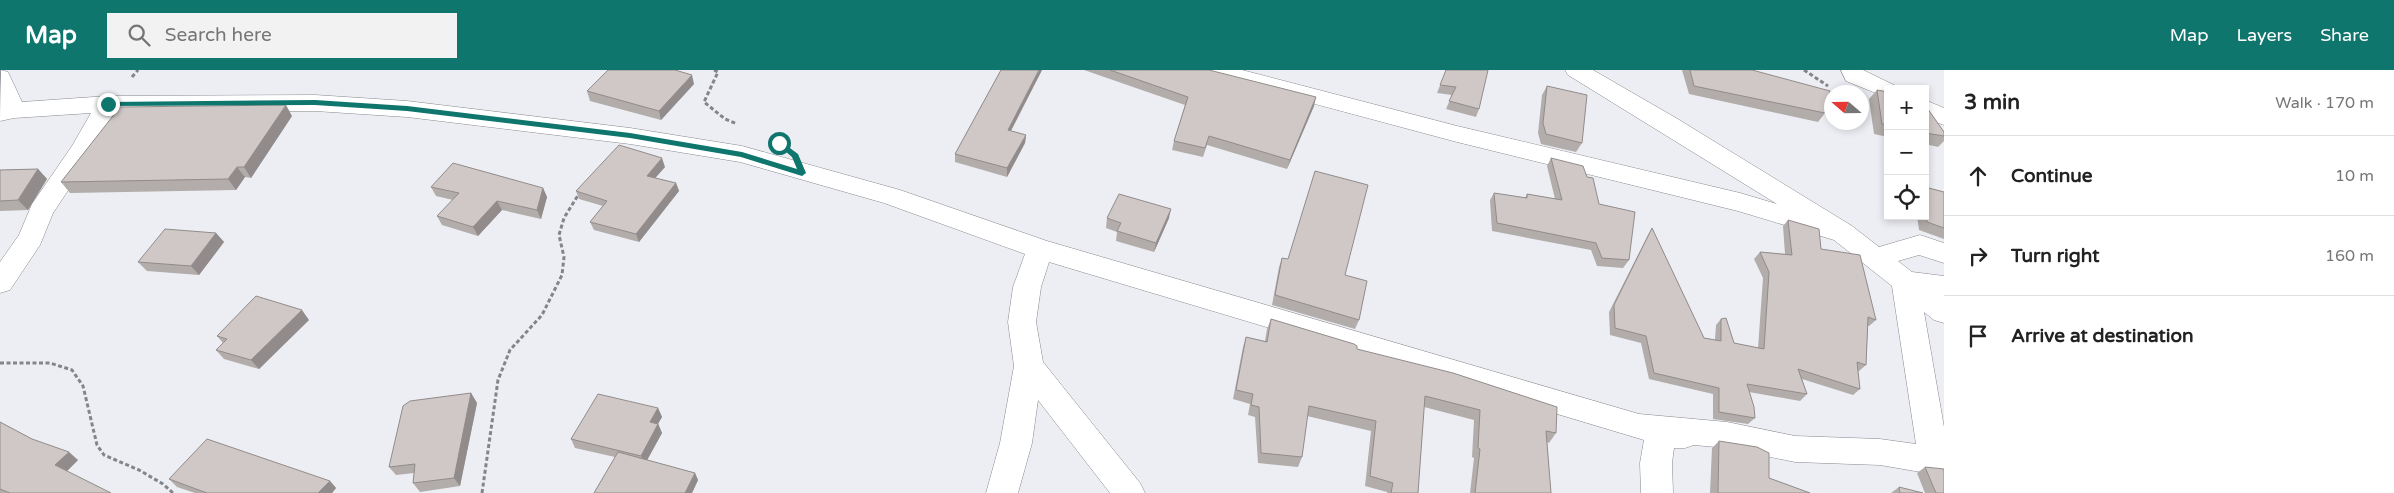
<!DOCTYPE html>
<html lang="en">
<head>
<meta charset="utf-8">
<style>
  :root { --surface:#fff; --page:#f2f2f2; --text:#222; --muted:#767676; --line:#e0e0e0; --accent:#0f766e }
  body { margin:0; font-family:"Varela Round",sans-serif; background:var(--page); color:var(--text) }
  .controls { position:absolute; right:15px; top:15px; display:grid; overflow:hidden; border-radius:0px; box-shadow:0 2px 8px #0003 }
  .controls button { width:45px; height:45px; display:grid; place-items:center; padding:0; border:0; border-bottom:1px solid var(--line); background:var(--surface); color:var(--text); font:25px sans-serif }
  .compass { position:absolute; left:1824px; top:15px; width:45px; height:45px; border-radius:50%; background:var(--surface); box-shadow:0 2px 8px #0003; rotate:290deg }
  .stop { position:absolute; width:15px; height:15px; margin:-11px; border:4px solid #0f766e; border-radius:50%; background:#fff }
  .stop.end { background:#0f766e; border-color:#fff; box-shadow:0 1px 5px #0008 }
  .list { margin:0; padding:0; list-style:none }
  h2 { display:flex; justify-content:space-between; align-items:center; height:65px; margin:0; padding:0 20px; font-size:21px }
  h2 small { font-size:16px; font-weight:400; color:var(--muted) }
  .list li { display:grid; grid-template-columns:32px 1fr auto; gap:15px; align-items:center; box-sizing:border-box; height:80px; padding:0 20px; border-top:1px solid var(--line) }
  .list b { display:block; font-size:19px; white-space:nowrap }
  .list em { font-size:16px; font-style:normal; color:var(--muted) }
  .icon { flex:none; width:28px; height:28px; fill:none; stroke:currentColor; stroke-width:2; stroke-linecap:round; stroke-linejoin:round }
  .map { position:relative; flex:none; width:1944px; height:423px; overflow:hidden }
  header { display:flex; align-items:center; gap:30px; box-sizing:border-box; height:70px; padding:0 25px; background:var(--accent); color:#fff }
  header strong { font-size:24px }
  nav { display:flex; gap:28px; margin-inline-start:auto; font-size:18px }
  .search { width:350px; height:45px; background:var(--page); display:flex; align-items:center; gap:12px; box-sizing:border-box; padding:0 18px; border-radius:0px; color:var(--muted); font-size:19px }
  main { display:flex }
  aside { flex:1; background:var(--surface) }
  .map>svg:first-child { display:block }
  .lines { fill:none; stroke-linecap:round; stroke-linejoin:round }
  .street-casing { stroke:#88898e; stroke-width:1 }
  .path { stroke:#848589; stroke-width:3; stroke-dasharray:4 2.5; stroke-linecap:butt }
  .street { fill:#fff; fill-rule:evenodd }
  .wall { fill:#b2acaa }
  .shaded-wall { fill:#918c8b }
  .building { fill:#cfc8c6; stroke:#918c8b }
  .route { fill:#0f766e }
</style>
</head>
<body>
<header>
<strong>Map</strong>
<div class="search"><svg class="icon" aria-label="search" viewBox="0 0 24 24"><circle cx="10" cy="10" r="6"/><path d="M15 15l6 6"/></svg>Search here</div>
<nav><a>Map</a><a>Layers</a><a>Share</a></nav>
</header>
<main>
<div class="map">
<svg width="1944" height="423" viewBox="0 0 1944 423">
  <rect width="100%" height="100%" fill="#edeef4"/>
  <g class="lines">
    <defs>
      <path id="street" d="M 1,0 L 8,2 L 22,32 L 108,26 L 315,25 L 407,31 L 630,58 L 742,76 L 900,120 L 1047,171 L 1639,344 L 1727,352 L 1795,366 L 1880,369 L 1916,374 L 1892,216 L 1834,170 L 1738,141 L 1457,72 L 1207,5 L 1204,0 L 1242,0 L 1457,56 L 1740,123 L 1777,134 L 1568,5 L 1565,0 L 1593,0 L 1676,48 L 1852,156 L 1879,177 L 1920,165 L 1944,173 L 1944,193 L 1919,185 L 1898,191 L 1912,202 L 1944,206 L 1944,253 L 1934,250 L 1924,242 L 1944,357 L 1944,406 L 1880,395 L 1795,392 L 1727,378 L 1694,375 L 1685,378 L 1674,378 L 1672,393 L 1673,423 L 1641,423 L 1640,393 L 1644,370 L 1049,192 L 1041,217 L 1036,252 L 1043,292 L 1140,413 L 1145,423 L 1110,423 L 1038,330 L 1032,373 L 1018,423 L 986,423 L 1000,373 L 1014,296 L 1008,252 L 1013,217 L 1025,184 L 884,133 L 740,92 L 630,74 L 407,47 L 315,41 L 116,42 L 91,86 L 53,143 L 40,175 L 10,220 L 0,223 L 0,192 L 19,165 L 32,134 L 72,76 L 91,43 L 14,48 L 0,51 Z
        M 1841,0 L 1863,0 L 1896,16 L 1898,19 L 1888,19 L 1888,28 L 1846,11 Z
        M 1925,30 L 1944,38 L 1944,55 L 1925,48 Z"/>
    </defs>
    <use href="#street" class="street-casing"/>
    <path class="path" d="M 714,0 L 718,2 L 704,32 L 725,49 L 737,54
      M 1804,0 L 1828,16
      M 132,7 L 138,0
      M 0,293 L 50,293 L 72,300 L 83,316 L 97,375 L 104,385 L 139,400 L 163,414 L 173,423
      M 482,423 L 498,310 L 510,280 L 542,245 L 562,205 L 564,187 L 559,165 L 564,148 L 580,122"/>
    <use href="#street" class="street"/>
  </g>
  <path class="wall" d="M 1001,0 L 1042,0 L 1011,61 L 1026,65 L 1025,73 L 1007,107 L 955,92 L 955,84 Z
    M 1084,0 L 1209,0 L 1314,36 L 1287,99 L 1207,75 L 1203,87 L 1172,80 L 1174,71 L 1185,35 Z
    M 1446,0 L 1479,39 L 1476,47 L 1446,39 L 1452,25 L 1437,23 Z
    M 1682,0 L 1752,0 L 1825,43 L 1818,52 L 1689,24 Z
    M 694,14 L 661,50 L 590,31 L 587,21 Z
    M 1547,16 L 1582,73 L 1576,82 L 1541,74 L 1538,63 L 1542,25 Z
    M 1877,20 L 1888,22 L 1888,67 L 1874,64 L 1869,29 Z
    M 1925,35 L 1944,62 L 1944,71 L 1938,77 L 1925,74 Z
    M 292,46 L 251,108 L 245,107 L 236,120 L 70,123 L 61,112 Z
    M 1551,88 L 1587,107 L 1599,134 L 1629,190 L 1623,198 L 1597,196 L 1591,180 L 1492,161 L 1490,130 L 1494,123 L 1525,128 L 1527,124 L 1555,129 L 1547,96 Z
    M 665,97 L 655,108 L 676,113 L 679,121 L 639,172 L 594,160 L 590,152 L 603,136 L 579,129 L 576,121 Z
    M 38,99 L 47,109 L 28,140 L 0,141 L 0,100 Z
    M 431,117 L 543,118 L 547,127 L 541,149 L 502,140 L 478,166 L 442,155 L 437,146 L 453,130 L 436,126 Z
    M 1925,117 L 1944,122 L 1944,169 L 1919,160 L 1917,146 L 1925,146 Z
    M 1107,148 L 1169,148 L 1154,182 L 1116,171 L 1117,162 L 1106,158 Z
    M 1788,150 L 1821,179 L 1876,250 L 1869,256 L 1868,256 L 1866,295 L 1859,301 L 1858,301 L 1860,319 L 1853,325 L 1802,309 L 1807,324 L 1800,331 L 1749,322 L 1755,348 L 1748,354 L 1713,349 L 1713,324 L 1649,309 L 1641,273 L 1610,265 L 1609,242 L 1648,165 L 1652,158 L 1704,268 L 1715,270 L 1716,255 L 1721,249 L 1734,273 L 1758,278 L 1763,208 L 1754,189 L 1760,182 L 1785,184 L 1783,156 Z
    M 216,163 L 224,172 L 199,205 L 147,201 L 138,192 Z
    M 1282,188 L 1345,205 L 1359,250 L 1355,259 L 1272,235 L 1279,197 Z
    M 1271,249 L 1357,279 L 1556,363 L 1549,373 L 1547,372 L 1551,423 L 1470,423 L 1474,388 L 1472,387 L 1474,350 L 1424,337 L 1418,423 L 1387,423 L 1387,422 L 1365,416 L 1371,361 L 1307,346 L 1302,387 L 1298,397 L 1258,393 L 1255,347 L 1248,345 L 1250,334 L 1233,329 L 1243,277 L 1246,267 L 1265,271 L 1267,259 Z
    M 309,250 L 259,299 L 224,289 L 216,280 L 223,273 L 217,266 Z
    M 471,323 L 477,333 L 460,416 L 420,422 L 413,413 L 414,403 L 396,405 L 389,397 Z
    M 658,338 L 662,347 L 658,353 L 662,363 L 647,390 L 695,403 L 698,410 L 692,423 L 594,423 L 615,387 L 575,378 L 571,369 Z
    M 0,352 L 32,369 L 78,390 L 67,401 L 111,423 L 0,423 Z
    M 1719,371 L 1769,408 L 1810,423 L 1710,423 L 1712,378 Z
    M 1925,397 L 1944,423 L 1925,423 L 1917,403 Z
    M 169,409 L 330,411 L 336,418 L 332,423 L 195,423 L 177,417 Z
    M 1899,417 L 1923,423 L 1891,423 Z"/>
  <path class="shaded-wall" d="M 1039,0 L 1042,0 L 1007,68 L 1008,60 Z
    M 692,5 L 694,14 L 661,50 L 659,41 Z
    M 1316,27 L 1314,36 L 1287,99 L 1290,90 Z
    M 286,35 L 292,46 L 251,108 L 244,97 Z
    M 1026,65 L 1025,73 L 1007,107 L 1007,98 Z
    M 662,88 L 665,97 L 650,114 L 647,106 Z
    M 237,97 L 245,107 L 236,120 L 228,109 Z
    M 38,99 L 47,109 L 28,140 L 18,130 Z
    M 676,113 L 679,121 L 639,172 L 636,164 Z
    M 543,118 L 547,127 L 541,149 L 537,140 Z
    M 497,131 L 502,140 L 478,166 L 473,157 Z
    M 1171,139 L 1169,148 L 1154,182 L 1156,173 Z
    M 216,163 L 224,172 L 199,205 L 191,196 Z
    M 302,240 L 309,250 L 259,299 L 251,290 Z
    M 471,323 L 477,333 L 460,416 L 454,408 Z
    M 658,338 L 662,347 L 654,361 L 650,352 Z
    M 658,354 L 662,363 L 645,394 L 641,386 Z
    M 69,382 L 78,390 L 65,403 L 55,395 Z
    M 695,403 L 698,410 L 692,423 L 685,423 Z
    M 330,411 L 336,418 L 332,423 L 318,423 Z"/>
  <path class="building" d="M 608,0 L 675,0 L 692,5 L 659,41 L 587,21 Z
    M 1001,0 L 1039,0 L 1008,60 L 1026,65 L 1007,98 L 955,84 Z
    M 1110,0 L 1209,0 L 1316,27 L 1290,90 L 1209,66 L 1205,78 L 1174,71 L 1188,27 Z
    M 1446,0 L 1488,0 L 1479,39 L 1449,31 L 1456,17 L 1440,15 Z
    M 1690,0 L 1752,0 L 1830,21 L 1825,43 L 1694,16 Z
    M 1547,16 L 1587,25 L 1582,73 L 1546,64 L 1543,53 Z
    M 1877,20 L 1888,22 L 1888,55 L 1882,54 Z
    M 286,35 L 244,97 L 237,97 L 228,109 L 61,112 L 120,37 Z
    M 1925,35 L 1944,62 L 1944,66 L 1925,63 Z
    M 619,75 L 662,88 L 647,106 L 676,113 L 636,164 L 590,152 L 607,131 L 576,121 Z
    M 1551,88 L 1583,96 L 1587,107 L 1593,108 L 1599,134 L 1635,142 L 1629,190 L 1602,188 L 1596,173 L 1497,153 L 1494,123 L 1527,128 L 1527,124 L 1562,130 Z
    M 453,93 L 543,118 L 537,140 L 497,131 L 473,157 L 437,146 L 459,123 L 431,117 Z
    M 38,99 L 18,130 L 0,131 L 0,100 Z
    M 1315,101 L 1368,115 L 1345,205 L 1367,211 L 1359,250 L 1275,225 L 1282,188 L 1288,189 Z
    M 1925,117 L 1944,122 L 1944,158 L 1927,152 L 1925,140 Z
    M 1119,124 L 1171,139 L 1156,173 L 1117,161 L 1121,153 L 1107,148 Z
    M 1788,150 L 1819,159 L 1821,179 L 1860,185 L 1876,250 L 1868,247 L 1866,295 L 1857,292 L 1860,319 L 1798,299 L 1807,324 L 1747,314 L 1754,337 L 1755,348 L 1719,342 L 1719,318 L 1654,303 L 1646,266 L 1615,258 L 1614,235 L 1652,158 L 1704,268 L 1721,271 L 1721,249 L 1726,248 L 1734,273 L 1764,279 L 1769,202 L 1760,182 L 1792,185 Z
    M 165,159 L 216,163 L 191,196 L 138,192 Z
    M 256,226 L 302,240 L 251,290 L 216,280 L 227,269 L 217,266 Z
    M 1271,249 L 1354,274 L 1357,276 L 1357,279 L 1453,303 L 1557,337 L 1556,363 L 1546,361 L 1551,423 L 1475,423 L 1480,379 L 1478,378 L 1480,340 L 1425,326 L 1418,423 L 1391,423 L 1393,413 L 1370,406 L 1376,351 L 1309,336 L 1302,387 L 1261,383 L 1259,337 L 1251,335 L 1253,324 L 1236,320 L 1246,267 L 1267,272 Z
    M 471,323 L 454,408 L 413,413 L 415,394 L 389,397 L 403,336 L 410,331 Z
    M 598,324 L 658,338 L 650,352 L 658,354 L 641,386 L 571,369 Z
    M 0,352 L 32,369 L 69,382 L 55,395 L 111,423 L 10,423 L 0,419 Z
    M 207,369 L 330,411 L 318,423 L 207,423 L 169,409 Z
    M 1719,371 L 1757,377 L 1769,383 L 1769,408 L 1810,423 L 1718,423 Z
    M 618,382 L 695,403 L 685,423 L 594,423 Z
    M 1925,397 L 1944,399 L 1944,423 L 1936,423 Z
    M 1899,417 L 1923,423 L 1900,423 Z"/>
  <path class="route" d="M 315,30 L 407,36 L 630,63 L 742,82 L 797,99 L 792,87 L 777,74 L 776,73 L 779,70 L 798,84 L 806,103 L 802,106 L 741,87 L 630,68 L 407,41 L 315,35 L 108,36 L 105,34 L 108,32 Z"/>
</svg>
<div class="controls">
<button>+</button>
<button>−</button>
<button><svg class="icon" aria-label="locate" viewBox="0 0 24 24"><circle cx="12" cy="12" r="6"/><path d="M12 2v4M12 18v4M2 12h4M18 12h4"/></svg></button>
</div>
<svg class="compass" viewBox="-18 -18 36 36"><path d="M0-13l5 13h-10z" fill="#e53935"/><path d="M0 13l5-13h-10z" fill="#767676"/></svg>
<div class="stop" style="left:779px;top:73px"></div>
<div class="stop end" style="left:108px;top:34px"></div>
</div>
<aside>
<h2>3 min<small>Walk · 170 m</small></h2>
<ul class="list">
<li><svg class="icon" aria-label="ahead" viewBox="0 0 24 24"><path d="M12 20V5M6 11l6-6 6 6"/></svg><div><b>Continue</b></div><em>10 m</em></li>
<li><svg class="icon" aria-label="right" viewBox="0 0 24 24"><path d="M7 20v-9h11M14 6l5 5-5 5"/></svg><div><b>Turn right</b></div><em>160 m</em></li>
<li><svg class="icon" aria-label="arrive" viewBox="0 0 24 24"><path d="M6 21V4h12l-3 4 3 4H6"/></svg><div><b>Arrive at destination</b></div></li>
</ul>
</aside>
</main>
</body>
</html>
